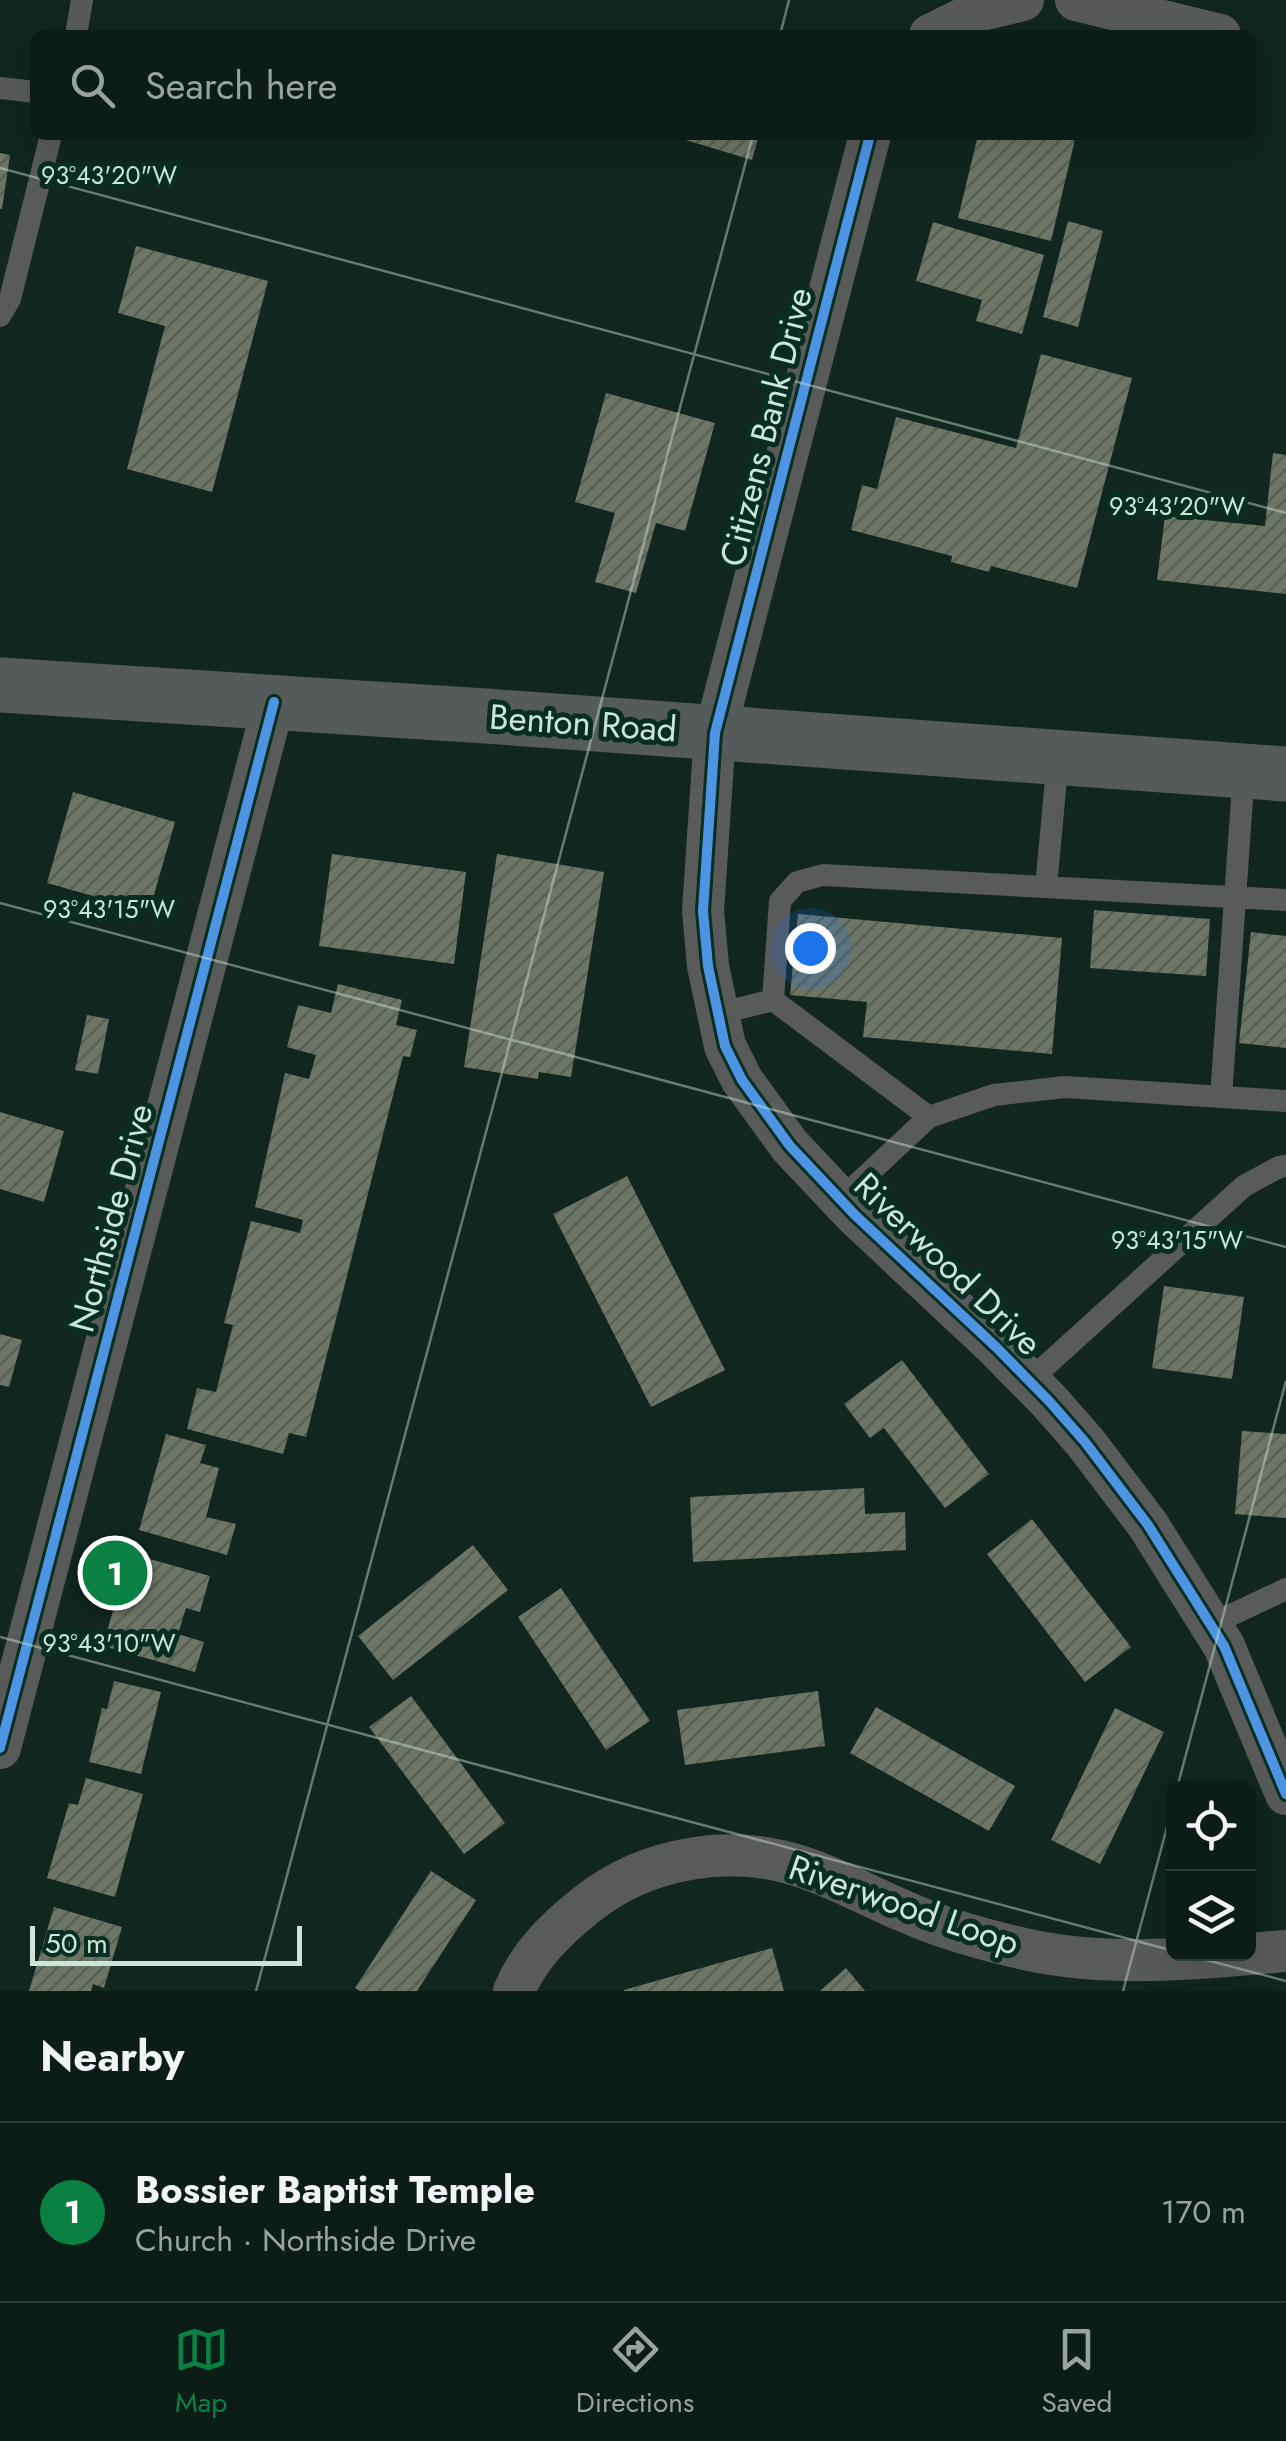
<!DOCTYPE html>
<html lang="en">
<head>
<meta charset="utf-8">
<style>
  :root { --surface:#0c1c16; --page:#1a2923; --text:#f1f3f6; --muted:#9aa1a1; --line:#2c3a35; --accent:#0b8043 }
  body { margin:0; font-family:Jost,sans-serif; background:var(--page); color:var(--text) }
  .controls { position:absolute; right:30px; bottom:30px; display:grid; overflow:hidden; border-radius:15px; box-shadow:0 10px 40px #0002 }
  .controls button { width:90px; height:90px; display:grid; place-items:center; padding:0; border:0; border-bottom:2px solid var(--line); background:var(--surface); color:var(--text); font:50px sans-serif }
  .scale { position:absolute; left:30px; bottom:25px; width:272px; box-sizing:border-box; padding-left:10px; border:5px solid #cce5da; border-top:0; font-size:28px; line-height:35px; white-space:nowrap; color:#cce5da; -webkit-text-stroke:8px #082e21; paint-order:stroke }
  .you { position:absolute; left:810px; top:948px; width:35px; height:35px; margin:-25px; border:8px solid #fff; border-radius:50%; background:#1a73e8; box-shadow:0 0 0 15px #1a73e833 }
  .badge { display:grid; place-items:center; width:65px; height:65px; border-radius:50%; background:var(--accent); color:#fff; font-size:32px; font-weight:700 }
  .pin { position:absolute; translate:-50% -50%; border:5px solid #fff; box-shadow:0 2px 10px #0006 }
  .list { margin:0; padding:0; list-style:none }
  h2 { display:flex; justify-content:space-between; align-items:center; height:130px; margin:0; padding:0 40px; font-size:42px }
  h2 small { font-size:32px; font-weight:400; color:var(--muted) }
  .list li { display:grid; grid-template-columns:65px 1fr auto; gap:30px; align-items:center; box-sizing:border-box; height:180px; padding:0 40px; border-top:2px solid var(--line) }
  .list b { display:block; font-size:38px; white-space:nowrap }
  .list p { margin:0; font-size:32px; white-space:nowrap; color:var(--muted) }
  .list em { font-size:32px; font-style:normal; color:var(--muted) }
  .icon { flex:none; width:55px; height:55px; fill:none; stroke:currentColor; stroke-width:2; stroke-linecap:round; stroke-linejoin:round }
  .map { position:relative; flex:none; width:1286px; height:1991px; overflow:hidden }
  .search { position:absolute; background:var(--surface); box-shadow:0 10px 40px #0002; left:30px; right:30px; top:30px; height:110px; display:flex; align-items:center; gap:25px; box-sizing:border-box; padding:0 35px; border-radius:15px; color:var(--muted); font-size:38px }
  .sheet { height:310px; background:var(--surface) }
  nav { display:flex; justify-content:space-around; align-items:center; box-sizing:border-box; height:140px; border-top:2px solid var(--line); background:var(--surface); font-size:28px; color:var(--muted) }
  nav a { display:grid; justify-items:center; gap:5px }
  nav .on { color:var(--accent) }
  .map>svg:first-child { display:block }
  .building { fill:url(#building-hatch) }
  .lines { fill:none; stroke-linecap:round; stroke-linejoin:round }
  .service { stroke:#595a5a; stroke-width:22 }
  .minor { stroke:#595a5a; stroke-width:42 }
  .primary { stroke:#555b5a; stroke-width:55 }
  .cycleway-casing { stroke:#082e21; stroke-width:16 }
  .cycleway { stroke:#4d94e3; stroke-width:10 }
  .ticks { fill:none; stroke:#cce5da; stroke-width:2.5; stroke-opacity:0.45 }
  .labels { text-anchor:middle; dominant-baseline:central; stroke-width:10; stroke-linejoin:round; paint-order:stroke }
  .street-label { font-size:35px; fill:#cce5da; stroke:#082e21 }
  .ticks-label { font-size:25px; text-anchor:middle; fill:#cce5da; stroke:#082e21; stroke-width:10; stroke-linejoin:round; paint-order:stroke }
</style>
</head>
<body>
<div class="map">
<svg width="1286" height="1991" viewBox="0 0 1286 1991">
  <defs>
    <pattern id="building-hatch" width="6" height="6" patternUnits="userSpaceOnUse" patternTransform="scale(2.5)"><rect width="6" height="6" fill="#6d7666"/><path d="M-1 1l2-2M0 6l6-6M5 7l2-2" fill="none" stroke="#576055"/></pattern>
  </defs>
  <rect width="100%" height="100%" fill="#10261e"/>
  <path class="building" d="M 669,135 L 759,135 L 752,160 Z
    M 978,135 L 1076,135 L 1051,241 L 958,218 Z
    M 0,153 L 10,155 L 2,209 L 0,209 Z
    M 1068,221 L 1103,231 L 1078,327 L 1043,317 Z
    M 933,222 L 1044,255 L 1022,334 L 976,321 L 982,300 L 916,281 Z
    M 136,246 L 268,281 L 212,492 L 127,469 L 165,326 L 118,313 Z
    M 1041,354 L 1132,378 L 1077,588 L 991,566 L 989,572 L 951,562 L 952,556 L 851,530 L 862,485 L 877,489 L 896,417 L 1016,448 Z
    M 606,393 L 715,423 L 685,531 L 656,523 L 636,593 L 595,582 L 615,513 L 575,502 Z
    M 1273,453 L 1286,455 L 1286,594 L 1157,580 L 1165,516 L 1265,526 Z
    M 73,792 L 175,822 L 149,912 L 47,883 Z
    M 332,854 L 466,872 L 454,964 L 319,946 Z
    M 497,854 L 604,872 L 571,1077 L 539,1072 L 538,1079 L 464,1067 Z
    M 1094,910 L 1210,919 L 1206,976 L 1090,968 Z
    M 798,914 L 1062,938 L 1052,1054 L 863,1037 L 867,1002 L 790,995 Z
    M 1251,932 L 1286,936 L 1286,1048 L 1239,1043 Z
    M 338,984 L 402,1000 L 396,1025 L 417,1030 L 410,1057 L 403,1056 L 306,1437 L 289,1433 L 283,1454 L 187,1429 L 197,1388 L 216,1392 L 233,1325 L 224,1323 L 251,1221 L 300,1233 L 303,1220 L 255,1207 L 285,1073 L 309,1079 L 316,1055 L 287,1047 L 298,1005 L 331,1013 Z
    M 87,1015 L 109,1019 L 98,1074 L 75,1070 Z
    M 0,1112 L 64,1131 L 44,1202 L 0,1189 Z
    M 627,1176 L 725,1370 L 651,1407 L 553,1214 Z
    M 1164,1286 L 1244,1297 L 1232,1379 L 1152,1368 Z
    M 0,1334 L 22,1340 L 9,1387 L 0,1385 Z
    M 902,1360 L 989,1474 L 945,1508 L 884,1428 L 870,1438 L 844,1404 Z
    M 1242,1431 L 1286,1434 L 1286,1518 L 1235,1514 Z
    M 166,1434 L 206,1445 L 200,1463 L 219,1468 L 206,1517 L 236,1524 L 227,1555 L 139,1530 Z
    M 864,1488 L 865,1514 L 905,1512 L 906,1550 L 693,1562 L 690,1497 Z
    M 1032,1519 L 1131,1647 L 1085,1682 L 987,1554 Z
    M 473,1545 L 508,1590 L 393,1680 L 358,1636 Z
    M 129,1553 L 210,1576 L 200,1612 L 186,1608 L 178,1634 L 204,1642 L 195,1672 L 103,1646 Z
    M 561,1588 L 650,1721 L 606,1750 L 518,1617 Z
    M 114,1681 L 161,1692 L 141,1774 L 89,1762 L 102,1708 L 107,1709 Z
    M 818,1691 L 825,1746 L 685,1765 L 677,1710 Z
    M 411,1696 L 505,1823 L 464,1854 L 369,1727 Z
    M 876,1707 L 1015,1786 L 989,1831 L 850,1753 Z
    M 1115,1708 L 1164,1732 L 1100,1864 L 1051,1840 Z
    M 86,1778 L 143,1794 L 115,1897 L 47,1878 L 69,1803 L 78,1805 Z
    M 431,1871 L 476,1900 L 417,1991 L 360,1991 L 355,1988 Z
    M 54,1907 L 122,1927 L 104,1988 L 93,1984 L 91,1991 L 29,1991 Z
    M 772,1948 L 784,1991 L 624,1991 L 624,1990 Z
    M 846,1968 L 865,1991 L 820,1991 Z"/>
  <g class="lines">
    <path class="service" d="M 76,35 L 82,0
      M 0,88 L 35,92
      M 0,316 L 10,299 L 51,135
      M 1046,887 L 1058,758
      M 773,1000 L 780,901 L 797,882 L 823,875 L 1286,900
      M 773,1000 L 929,1117 L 841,1199
      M 717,1014 L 773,1000
      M 1221,1097 L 1244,771
      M 929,1117 L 994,1095 L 1065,1087 L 1286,1101
      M 1029,1381 L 1244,1186 L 1279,1167 L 1286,1166
      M 1212,1624 L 1286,1589"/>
    <path class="minor" d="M 1076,0 L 1220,35
      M 930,35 L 981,10 L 1023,0
      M 870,135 L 715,733 L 703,911 L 708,966 L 725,1046 L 742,1080 L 790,1146 L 855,1215 L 996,1347 L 1049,1401 L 1085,1442 L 1148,1525 L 1224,1646 L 1286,1794
      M 0,1748 L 274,702
      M 514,1991 C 529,1955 556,1929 586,1905 C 647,1856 735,1842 808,1869 C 842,1881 873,1898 906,1912 C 944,1929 988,1941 1029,1950 C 1114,1968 1201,1958 1286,1951"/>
    <path class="primary" d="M 0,685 L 486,716 L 1286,774"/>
    <defs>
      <path id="cycleway" d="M 870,135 L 715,733 L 703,911 L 708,966 L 725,1046 L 742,1080 L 790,1146 L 855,1215 L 996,1347 L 1049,1401 L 1085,1442 L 1148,1525 L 1224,1646 L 1286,1794
        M 0,1748 L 274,702"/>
    </defs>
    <use href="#cycleway" class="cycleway-casing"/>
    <use href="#cycleway" class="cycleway"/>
  </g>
  <path class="ticks" d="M 780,35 L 789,0M 0,168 L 1286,513M 0,903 L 1286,1247M 0,1637 L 1174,1951M 1177,1788 L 1286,1381M 1183,1954 L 1286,1981M 256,1991 L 753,135M 1123,1991 L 1174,1801"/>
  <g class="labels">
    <g class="street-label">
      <text transform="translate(766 427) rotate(-76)">Citizens Bank Drive</text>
      <text transform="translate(583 723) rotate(4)">Benton Road</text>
      <text transform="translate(111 1218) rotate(-75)">Northside Drive</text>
      <text transform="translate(948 1264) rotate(44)">Riverwood Drive</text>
      <text transform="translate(904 1905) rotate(19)">Riverwood Loop</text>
    </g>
  </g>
  <g class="ticks-label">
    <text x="109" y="184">93°43'20"W</text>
    <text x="1177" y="515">93°43'20"W</text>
    <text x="109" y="918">93°43'15"W</text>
    <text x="1177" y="1249">93°43'15"W</text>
    <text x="109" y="1652">93°43'10"W</text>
  </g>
</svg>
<div class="controls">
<button><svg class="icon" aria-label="locate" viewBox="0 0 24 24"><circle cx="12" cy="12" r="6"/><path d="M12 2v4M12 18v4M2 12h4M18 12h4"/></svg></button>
<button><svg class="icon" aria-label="layers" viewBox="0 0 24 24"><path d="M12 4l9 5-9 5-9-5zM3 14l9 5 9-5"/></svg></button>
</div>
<div class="scale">50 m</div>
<div class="you"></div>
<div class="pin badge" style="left:115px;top:1573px">1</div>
<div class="search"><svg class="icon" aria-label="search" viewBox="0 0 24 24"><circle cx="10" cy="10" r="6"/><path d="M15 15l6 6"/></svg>Search here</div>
</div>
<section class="sheet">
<h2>Nearby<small></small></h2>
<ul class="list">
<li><span class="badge">1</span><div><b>Bossier Baptist Temple</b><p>Church · Northside Drive</p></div><em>170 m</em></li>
</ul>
</section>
<nav>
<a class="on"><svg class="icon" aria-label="map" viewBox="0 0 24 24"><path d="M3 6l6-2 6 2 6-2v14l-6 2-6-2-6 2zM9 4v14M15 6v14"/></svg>Map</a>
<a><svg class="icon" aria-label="directions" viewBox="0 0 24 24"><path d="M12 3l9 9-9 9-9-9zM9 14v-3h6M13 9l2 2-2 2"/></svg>Directions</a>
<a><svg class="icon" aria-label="saved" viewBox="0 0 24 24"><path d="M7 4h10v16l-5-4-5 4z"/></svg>Saved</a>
</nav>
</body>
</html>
